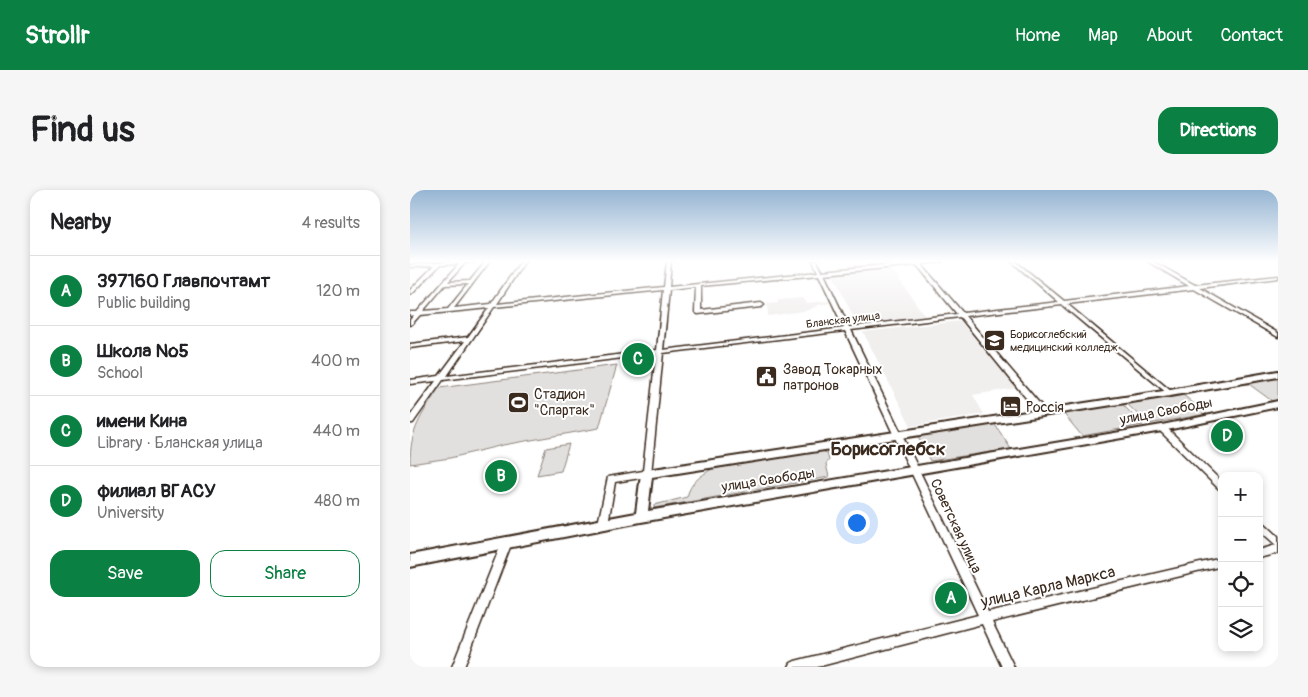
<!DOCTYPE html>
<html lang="en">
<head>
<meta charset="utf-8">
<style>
  :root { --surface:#fff; --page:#f6f6f6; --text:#202124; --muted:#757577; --line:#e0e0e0; --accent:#0b8043 }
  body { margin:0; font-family:Pangolin,sans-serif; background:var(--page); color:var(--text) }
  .controls { position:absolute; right:15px; bottom:15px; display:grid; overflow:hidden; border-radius:10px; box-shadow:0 2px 8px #0003 }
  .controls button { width:45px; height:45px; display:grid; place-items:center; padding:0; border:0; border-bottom:1px solid var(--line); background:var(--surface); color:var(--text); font:25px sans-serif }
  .you { position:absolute; left:446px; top:332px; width:18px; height:18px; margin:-12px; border:4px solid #fff; border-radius:50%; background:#1a73e8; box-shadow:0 0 0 8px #1a73e833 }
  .badge { display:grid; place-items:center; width:32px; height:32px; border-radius:50%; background:var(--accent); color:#fff; font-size:16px; font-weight:700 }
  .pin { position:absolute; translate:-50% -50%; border:2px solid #fff; box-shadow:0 1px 5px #0006 }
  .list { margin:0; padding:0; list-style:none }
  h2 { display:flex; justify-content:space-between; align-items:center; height:65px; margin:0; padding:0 20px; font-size:21px }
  h2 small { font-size:16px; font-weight:400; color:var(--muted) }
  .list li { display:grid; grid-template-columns:32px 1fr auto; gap:15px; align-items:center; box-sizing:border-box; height:70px; padding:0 20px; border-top:1px solid var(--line) }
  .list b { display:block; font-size:19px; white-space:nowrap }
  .list p { margin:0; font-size:16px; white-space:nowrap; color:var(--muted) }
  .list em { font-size:16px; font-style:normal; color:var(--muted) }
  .actions { display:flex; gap:10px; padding:15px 20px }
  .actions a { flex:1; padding:11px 0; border:1px solid var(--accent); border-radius:15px; text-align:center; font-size:18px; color:var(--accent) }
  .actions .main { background:var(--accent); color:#fff }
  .icon { flex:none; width:28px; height:28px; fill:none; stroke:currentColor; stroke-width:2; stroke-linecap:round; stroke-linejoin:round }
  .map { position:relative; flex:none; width:868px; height:477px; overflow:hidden; border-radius:15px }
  header { display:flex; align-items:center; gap:30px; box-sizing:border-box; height:70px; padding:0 25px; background:var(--accent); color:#fff }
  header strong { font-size:24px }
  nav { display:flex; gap:28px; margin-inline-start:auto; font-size:18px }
  .intro { display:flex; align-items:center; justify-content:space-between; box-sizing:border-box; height:120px; padding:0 30px }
  h1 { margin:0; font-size:35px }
  .button { padding:12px 22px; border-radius:15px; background:var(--accent); color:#fff; font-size:18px; font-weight:700 }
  main { display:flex; gap:30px; padding:0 30px }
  aside { flex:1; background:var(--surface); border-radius:15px; box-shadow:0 2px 8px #0003 }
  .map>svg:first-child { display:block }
  .built { fill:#f1efee }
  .green { fill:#e2e0de; stroke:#8e857e }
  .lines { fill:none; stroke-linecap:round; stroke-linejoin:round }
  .minor-casing { stroke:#3b2a1e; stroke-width:3 }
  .major-casing { stroke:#3b2a1e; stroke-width:4 }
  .minor { fill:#fff; fill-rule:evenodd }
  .major { fill:#fff; fill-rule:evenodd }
  .labels { text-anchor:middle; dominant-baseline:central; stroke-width:4; stroke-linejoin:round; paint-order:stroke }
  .far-street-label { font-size:11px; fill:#3b2a1e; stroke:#fff }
  .far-poi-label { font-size:11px; fill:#3b2a1e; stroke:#fff; text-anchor:start }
  .poi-label { font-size:14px; fill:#3b2a1e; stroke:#fff; text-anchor:start }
  .street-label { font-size:14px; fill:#3b2a1e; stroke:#fff }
  .near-street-label { font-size:16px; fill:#3b2a1e; stroke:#fff }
  .district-label { font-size:19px; font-weight:bold; fill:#3b2a1e; stroke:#fff }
</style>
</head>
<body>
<header>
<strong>Strollr</strong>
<nav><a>Home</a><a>Map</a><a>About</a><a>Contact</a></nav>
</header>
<div class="intro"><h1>Find us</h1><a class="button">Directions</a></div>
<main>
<aside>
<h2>Nearby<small>4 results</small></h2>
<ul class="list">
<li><span class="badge">A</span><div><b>397160 Главпочтамт</b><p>Public building</p></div><em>120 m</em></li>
<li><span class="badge">B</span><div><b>Школа №5</b><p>School</p></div><em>400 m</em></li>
<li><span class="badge">C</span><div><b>имени Кина</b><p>Library · Бланская улица</p></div><em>440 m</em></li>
<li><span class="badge">D</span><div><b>филиал ВГАСУ</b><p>University</p></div><em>480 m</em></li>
</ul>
<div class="actions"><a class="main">Save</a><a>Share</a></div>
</aside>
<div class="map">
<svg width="868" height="477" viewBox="0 0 868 477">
  <rect width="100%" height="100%" fill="#fff"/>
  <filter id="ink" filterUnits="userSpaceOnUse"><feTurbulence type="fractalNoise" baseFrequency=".02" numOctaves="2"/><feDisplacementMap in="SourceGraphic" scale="10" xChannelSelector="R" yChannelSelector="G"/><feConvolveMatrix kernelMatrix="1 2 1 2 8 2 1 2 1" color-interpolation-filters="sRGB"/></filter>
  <g filter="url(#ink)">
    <path class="built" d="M 480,77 L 515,126 L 447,134 L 422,83 Z
      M 393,108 L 396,113 L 418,111 L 420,113 L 409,115 L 399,120 L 358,126 L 357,114 L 368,113 L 368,110 Z
      M 550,131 L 606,198 L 563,205 L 574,224 L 501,236 L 453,142 Z"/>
    <path class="green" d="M 207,175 L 189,238 L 93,255 L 40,268 L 0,274 C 0,239 11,226 29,198 Z
      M 868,187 L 868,210 L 862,211 L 836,192 Z
      M 772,204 L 797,224 L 738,234 L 716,213 Z
      M 712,214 L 733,235 L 672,246 L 653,223 Z
      M 584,233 L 601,259 L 520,271 L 507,245 Z
      M 159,254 L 151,281 L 127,285 L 136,258 Z
      M 409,260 L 417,263 L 419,270 L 416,274 L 419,287 L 244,318 L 244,315 L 277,307 C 280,293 290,286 302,279 Z"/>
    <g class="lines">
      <defs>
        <path id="minor" d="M 52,71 L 66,71 L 64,72 L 55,73 L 38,92 L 60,91 L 76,71 L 80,71 L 44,118 L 81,114 L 111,71 L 115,71 L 87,114 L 254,97 L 257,71 L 261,71 L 259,97 L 408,82 L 403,71 L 407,71 L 412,81 L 505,72 L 507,71 L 509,72 L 534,71 L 532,72 L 511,74 L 553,123 L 649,112 L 601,71 L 605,71 L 654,111 L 779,96 L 737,71 L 742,71 L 785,95 L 868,86 L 868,88 L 790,98 L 868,143 L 868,147 L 784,99 L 657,114 L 762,202 L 763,203 L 762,204 L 758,204 L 652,115 L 555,126 L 635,220 L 636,222 L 632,224 L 629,224 L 550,127 L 441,140 L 578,422 L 812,368 L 812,376 L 582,432 L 604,477 L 592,477 L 572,434 L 407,477 L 379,477 L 381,473 L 385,471 L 568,425 L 435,141 L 253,163 L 241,284 L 240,286 L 237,287 L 205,292 L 198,334 L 196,337 L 193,338 L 190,337 L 188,334 L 198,287 L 233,281 L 246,164 L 33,190 L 3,233 L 0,233 L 0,226 L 26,191 L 0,194 L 0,190 L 29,186 L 55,151 L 0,158 L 0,154 L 58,147 L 79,118 L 10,125 L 2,134 L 0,135 L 0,130 L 4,125 L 0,126 L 0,122 L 7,122 L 49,74 L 30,75 L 2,104 L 0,105 L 0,100 L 24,76 L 0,77 L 0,75 ZM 507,75 L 547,124 L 439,137 L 414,84 ZM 409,85 L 434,138 L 253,160 L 259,100 L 286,97 L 285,122 L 288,124 L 351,117 L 354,115 L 351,113 L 291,120 L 291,96 ZM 58,94 L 38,119 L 13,121 L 35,95 ZM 253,100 L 247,160 L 37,186 L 84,117 Z
          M 752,235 L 755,236 L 812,292 L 812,300 L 809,299 L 749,240 L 748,238 Z
          M 849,330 L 852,331 L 868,346 L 868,363 L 849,368 L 849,360 L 866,355 L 849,340 Z
          M 97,348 L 100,349 L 102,352 L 54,477 L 42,477 L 92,352 L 94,349 Z"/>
        <path id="major" d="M 868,181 L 868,187 L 760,206 L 242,287 L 238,321 L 752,235 L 868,211 L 868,217 L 752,241 L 231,332 L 0,377 L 0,365 L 226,323 L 231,284 L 233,281 L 237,280 L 760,200 Z"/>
      </defs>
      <use href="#minor" class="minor-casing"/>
      <use href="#major" class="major-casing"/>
      <use href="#minor" class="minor"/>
      <use href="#major" class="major"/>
    </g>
  </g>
  <linearGradient id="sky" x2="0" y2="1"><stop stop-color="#96b5d3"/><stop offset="0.52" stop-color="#fff"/><stop offset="1" stop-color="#fff" stop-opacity="0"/></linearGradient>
  <rect width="868" height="137" fill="url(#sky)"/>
  <defs>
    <symbol id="university-square" viewBox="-11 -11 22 22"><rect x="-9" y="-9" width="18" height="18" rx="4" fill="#3b2a1e" stroke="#fff"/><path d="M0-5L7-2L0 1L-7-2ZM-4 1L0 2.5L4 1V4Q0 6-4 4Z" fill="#fff"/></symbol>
    <symbol id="civic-square" viewBox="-11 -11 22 22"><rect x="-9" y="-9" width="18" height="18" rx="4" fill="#3b2a1e" stroke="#fff"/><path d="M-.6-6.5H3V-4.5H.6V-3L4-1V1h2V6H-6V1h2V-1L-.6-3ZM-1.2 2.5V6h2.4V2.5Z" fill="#fff"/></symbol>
    <symbol id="stadium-square" viewBox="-11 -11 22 22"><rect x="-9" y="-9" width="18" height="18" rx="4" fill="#3b2a1e" stroke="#fff"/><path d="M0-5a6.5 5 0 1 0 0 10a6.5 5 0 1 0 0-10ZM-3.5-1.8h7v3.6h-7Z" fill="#fff"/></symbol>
    <symbol id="hotel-square" viewBox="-11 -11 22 22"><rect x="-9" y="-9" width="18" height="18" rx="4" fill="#3b2a1e" stroke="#fff"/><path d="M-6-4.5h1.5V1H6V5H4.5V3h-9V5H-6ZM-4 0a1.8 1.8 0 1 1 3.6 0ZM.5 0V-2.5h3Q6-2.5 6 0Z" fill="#fff"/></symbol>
  </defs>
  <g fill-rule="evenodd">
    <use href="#university-square" x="572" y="138" width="25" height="25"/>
    <use href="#civic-square" x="344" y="174" width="25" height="25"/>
    <use href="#stadium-square" x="96" y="200" width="25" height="25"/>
    <use href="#hotel-square" x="588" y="204" width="25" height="25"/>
  </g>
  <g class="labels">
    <g class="far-street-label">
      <text transform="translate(433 130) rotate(-7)">Бланская улица</text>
    </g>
    <g class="far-poi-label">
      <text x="600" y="144">Борисоглебский<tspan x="600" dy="13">медицинский колледж</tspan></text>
    </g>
    <g class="poi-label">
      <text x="373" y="179">Завод Токарных<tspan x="373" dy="16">патронов</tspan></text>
      <text x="124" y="204">Стадион<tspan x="124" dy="16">"Спартак"</tspan></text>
      <text x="616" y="217">Россiя</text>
    </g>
    <g class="street-label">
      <text transform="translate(756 221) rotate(-11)">улица Свободы</text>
      <text transform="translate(358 290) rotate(-9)">улица Свободы</text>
      <text transform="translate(546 336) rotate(65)">Советская улица</text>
    </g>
    <g class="near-street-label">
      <text transform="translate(638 397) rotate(-13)">улица Карла Маркса</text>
    </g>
    <g class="district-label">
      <text x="478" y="259">Борисоглебск</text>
    </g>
  </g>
</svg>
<div class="controls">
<button>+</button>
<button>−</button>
<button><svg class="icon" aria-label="locate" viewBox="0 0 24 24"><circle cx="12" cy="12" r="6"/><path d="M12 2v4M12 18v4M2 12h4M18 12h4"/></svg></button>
<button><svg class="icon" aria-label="layers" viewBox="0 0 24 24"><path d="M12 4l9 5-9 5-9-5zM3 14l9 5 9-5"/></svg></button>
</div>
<div class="you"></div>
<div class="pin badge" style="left:541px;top:408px">A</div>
<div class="pin badge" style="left:91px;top:286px">B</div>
<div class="pin badge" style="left:228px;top:169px">C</div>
<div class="pin badge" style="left:817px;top:246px">D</div>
</div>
</main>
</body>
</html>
